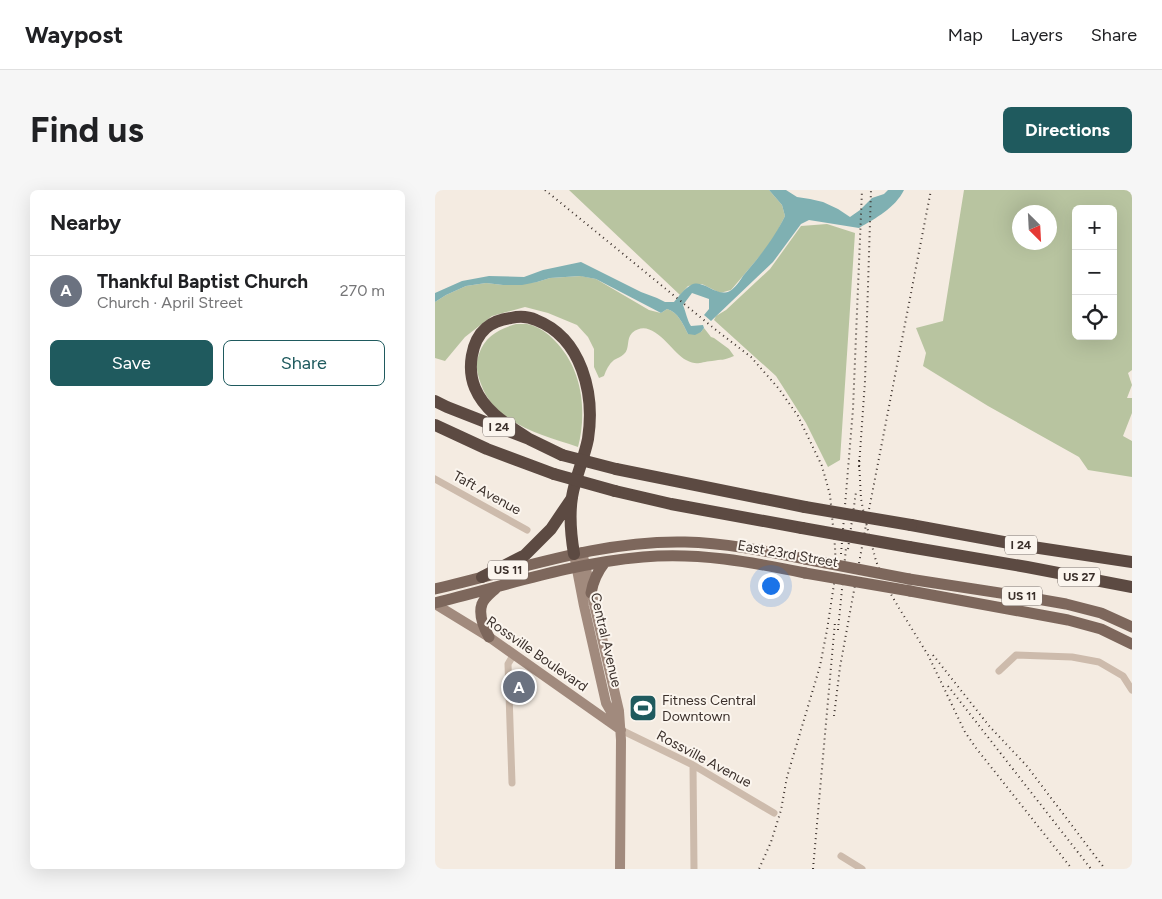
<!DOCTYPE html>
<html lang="en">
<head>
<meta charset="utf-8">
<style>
  :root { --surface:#fff; --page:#f6f6f6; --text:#202124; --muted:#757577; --line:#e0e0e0; --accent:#1f5a5e }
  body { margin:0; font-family:Figtree,sans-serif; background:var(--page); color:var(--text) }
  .controls { position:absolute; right:15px; top:15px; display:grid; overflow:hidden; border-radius:8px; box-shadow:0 5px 20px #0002 }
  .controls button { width:45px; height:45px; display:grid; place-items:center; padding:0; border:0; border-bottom:1px solid var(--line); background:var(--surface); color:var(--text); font:25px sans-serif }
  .compass { position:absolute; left:577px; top:15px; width:45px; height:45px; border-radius:50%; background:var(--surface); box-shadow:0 5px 20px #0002; rotate:156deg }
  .you { position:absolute; left:335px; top:395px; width:18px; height:18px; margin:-12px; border:4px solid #fff; border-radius:50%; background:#1a73e8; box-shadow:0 0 0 8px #1a73e833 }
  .badge { display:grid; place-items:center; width:32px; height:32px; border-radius:50%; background:var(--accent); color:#fff; font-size:16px; font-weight:700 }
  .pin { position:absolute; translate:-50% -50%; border:2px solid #fff; box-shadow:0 1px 5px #0006 }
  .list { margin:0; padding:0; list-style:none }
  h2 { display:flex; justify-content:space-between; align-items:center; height:65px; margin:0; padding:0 20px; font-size:21px }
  h2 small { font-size:16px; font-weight:400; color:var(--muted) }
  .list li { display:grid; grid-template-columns:32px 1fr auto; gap:15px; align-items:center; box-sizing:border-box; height:70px; padding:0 20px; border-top:1px solid var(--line) }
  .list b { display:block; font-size:19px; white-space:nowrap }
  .list p { margin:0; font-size:16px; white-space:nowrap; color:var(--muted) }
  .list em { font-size:16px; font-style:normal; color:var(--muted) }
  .actions { display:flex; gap:10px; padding:15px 20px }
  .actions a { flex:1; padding:11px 0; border:1px solid var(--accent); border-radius:8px; text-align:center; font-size:18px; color:var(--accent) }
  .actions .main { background:var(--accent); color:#fff }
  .icon { flex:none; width:28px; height:28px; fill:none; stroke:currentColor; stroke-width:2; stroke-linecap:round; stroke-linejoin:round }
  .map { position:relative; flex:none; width:697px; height:679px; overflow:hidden; border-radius:8px }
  header { display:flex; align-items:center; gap:30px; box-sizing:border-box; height:70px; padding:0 25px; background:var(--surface); border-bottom:1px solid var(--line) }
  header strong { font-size:24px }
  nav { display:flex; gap:28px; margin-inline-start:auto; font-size:18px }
  .intro { display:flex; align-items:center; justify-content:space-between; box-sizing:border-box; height:120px; padding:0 30px }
  h1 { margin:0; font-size:35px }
  .button { padding:12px 22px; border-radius:8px; background:var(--accent); color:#fff; font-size:18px; font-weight:700 }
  main { display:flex; gap:30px; padding:0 30px }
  aside { flex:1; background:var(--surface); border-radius:8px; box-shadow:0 5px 20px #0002 }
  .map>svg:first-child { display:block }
  .green { fill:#b8c4a0; fill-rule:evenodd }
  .water { fill:#7fb0b2 }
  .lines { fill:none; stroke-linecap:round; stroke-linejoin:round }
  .minor { stroke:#cdbbac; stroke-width:7 }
  .secondary { stroke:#a18a7d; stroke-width:10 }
  .primary { stroke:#7d675c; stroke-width:11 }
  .motorway { stroke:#5c4a42; stroke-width:12 }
  .rail { stroke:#3b302b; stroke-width:2; stroke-dasharray:1 4; stroke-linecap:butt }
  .primary-bridge { stroke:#7d675c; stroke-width:11 }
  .motorway-bridge { stroke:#5c4a42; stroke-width:12 }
  .labels { text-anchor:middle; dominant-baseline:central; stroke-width:4; stroke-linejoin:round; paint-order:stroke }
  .shield { fill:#fbf5ee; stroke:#756b66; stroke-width:1 }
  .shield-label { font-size:12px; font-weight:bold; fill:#3b302b }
  .street-label { font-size:14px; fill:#3b302b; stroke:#fbf5ee }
  .poi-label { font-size:14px; fill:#3b302b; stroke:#fbf5ee; text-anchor:start }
</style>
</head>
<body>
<header>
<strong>Waypost</strong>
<nav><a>Map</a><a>Layers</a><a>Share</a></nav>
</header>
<div class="intro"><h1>Find us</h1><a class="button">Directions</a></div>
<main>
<aside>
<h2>Nearby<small></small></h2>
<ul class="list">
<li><span class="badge" style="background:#6b7280">A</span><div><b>Thankful Baptist Church</b><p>Church · April Street</p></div><em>270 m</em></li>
</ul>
<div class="actions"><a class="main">Save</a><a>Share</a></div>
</aside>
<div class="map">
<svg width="697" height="679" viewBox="0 0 697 679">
  <rect width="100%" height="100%" fill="#f4ebe1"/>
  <path class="green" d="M 134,0 L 334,0 L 347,15 L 350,26 L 341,44 L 330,60 L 296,100 L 285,103 L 267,94 L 253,96 L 245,105 Z
    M 529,0 L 697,0 L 697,180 L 693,183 L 697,195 L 692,208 L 697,208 L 697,223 L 688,246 L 697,251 L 697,287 L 653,280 L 644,267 L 553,216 L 488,176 L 491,163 L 481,138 L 508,131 ZM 641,19 L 678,19 L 678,146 L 641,146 ZM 584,22 L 614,22 L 614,52 L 584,52 Z
    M 392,34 L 420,43 L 405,270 L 393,277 L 371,233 L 341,186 L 279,130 L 281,126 L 291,120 L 335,79 L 366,36 Z
    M 146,86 L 161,89 L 214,120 L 226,123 L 232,119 C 243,122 248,134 253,144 L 266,142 L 269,138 L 276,147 L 279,148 L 294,159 L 299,166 C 288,171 287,169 277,171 C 265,172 262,176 251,170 C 237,163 217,125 197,143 C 191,149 195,159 189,164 C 186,167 182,168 179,170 C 174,174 171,180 169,186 L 164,188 L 159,177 L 159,159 L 153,147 L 142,135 L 113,123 L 90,117 L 57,126 L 30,147 L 10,171 L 0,168 L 0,112 L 11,105 L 31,96 L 51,93 L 68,95 L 102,92 L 115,88 Z
    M 81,134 C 85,134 89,134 92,134 C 114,138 135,165 141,185 C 149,207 149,235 143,257 C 107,245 60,234 46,194 C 42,183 40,175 44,164 C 50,146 64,139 81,134 Z"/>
  <path class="water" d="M 334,0 L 351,0 L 362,7 L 375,9 L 388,12 L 403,19 L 415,27 L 425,20 L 437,8 L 449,4 L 453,0 L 469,0 C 460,18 441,28 424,38 L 374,30 L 366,34 L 338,72 L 276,131 L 269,125 L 274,119 L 274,109 L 257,103 L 248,115 C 251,122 252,130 256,136 L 268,135 L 269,138 L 266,142 L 260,145 L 253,144 C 248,134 243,122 232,119 L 226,123 L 161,89 L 145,86 L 115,88 L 102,92 L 87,95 L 68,95 L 51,93 L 31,96 L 11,105 L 0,112 L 0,103 L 27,91 L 54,86 L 89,87 L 108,80 L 146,72 L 206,102 L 222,108 L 230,112 L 239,112 C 244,106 249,99 256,95 C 268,88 281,108 295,101 C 300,98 305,91 308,86 C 325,66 338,50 350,26 L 347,15 Z"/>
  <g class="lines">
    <path class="minor" d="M 0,289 L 92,340
      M 564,481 L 581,465 L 637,467 L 664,472 L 688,486 L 697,500
      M 186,540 L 258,575 L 339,623
      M 258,575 L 259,679
      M 77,593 L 73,474 L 79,464
      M 406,666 L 427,679"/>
    <path class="secondary" d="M 147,362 L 184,521 L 186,550 L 185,679
      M 139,364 L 149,416 L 171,513 L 183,534
      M 0,414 L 54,447 L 186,540"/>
    <path class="primary" d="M 474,389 L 585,406 L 631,414 L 666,423 L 697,437
      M 0,399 C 83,380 164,350 250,352 C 291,353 330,361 370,369
      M 475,401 L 633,430 L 666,439 L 697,454
      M 156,403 C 158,391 162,382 170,372
      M 0,413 C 69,396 137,373 208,367 C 263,362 316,372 370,383
      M 54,447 C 49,438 43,425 47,414 C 49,408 56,403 61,398"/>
    <path class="motorway" d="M 0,211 L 12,217 L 94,249 L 127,265
      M 0,235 L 52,259 L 119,284
      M 94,249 C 73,235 50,222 40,198 C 32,179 36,151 51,138 C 58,132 67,129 76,128 C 85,126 92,126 101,130 C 147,148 160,204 153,249 C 149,269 140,288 137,307 C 134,326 136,346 139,364
      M 181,279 L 370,317
      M 180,301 L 236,314 L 367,338
      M 476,335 L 591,356 L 697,372
      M 474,357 L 592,377 L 697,397
      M 47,387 L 90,365 L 116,339 L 137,308"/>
    <path class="rail" d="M 110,0 L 281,140 L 316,167 L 344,199 L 363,226 L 387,276 L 395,305 L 400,357 L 401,381 L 392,440 L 385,476 L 352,587 L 346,620 L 336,652 L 324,679
      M 424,270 L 426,309 L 430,329 L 441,371 L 450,394 L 464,418 L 493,465 L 530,542 L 541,558 L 637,679
      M 424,277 L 430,191 L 436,0
      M 413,359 L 421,302
      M 406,364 L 418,219 L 427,0
      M 403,440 L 411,358
      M 498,465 L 555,537 L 591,575 L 670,679
      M 513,496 L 656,679
      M 399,526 L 405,477 L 431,335 L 496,0
      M 378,679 L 400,432"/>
    <path class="primary-bridge" d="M 370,369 L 474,389
      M 370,383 L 475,401"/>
    <path class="motorway-bridge" d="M 127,265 L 181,279
      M 119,284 L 180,301
      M 370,317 L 476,335
      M 367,338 L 474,357"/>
  </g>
  <defs>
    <symbol id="stadium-square" viewBox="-11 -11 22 22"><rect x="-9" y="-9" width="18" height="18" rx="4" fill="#1f5a5e" stroke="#fbf5ee"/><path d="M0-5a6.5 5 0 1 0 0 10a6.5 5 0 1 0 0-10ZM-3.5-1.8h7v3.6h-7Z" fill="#fff"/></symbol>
  </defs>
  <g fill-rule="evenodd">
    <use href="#stadium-square" x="192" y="502" width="32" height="32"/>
  </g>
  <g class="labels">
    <g class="shield">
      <rect x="48" y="227.5" width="32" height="19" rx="4"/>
      <rect x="570" y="345.5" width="32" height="19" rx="4"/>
      <rect x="53" y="370.5" width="40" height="19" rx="4"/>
      <rect x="623" y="377.5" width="42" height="19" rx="4"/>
      <rect x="567" y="396.5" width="40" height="19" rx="4"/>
    </g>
    <g class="shield-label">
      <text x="64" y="237">I 24</text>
      <text x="586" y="355">I 24</text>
      <text x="73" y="380">US 11</text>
      <text x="644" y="387">US 27</text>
      <text x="587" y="406">US 11</text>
    </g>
    <g class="street-label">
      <text transform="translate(52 303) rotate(29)">Taft Avenue</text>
      <text transform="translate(353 364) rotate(10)">East 23rd Street</text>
      <text transform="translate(171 450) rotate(77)">Central Avenue</text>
      <text transform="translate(102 464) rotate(35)">Rossville Boulevard</text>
      <text transform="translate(269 569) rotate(28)">Rossville Avenue</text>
    </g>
    <g class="poi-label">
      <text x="227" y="510">Fitness Central<tspan x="227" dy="16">Downtown</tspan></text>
    </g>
  </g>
</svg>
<div class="controls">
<button>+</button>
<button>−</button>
<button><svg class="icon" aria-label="locate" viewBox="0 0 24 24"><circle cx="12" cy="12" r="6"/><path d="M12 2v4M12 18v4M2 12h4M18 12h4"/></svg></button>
</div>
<svg class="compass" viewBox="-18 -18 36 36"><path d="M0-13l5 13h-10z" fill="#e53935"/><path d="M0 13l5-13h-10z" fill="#757577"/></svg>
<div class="you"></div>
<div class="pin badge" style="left:84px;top:497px;background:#6b7280">A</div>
</div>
</main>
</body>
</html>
